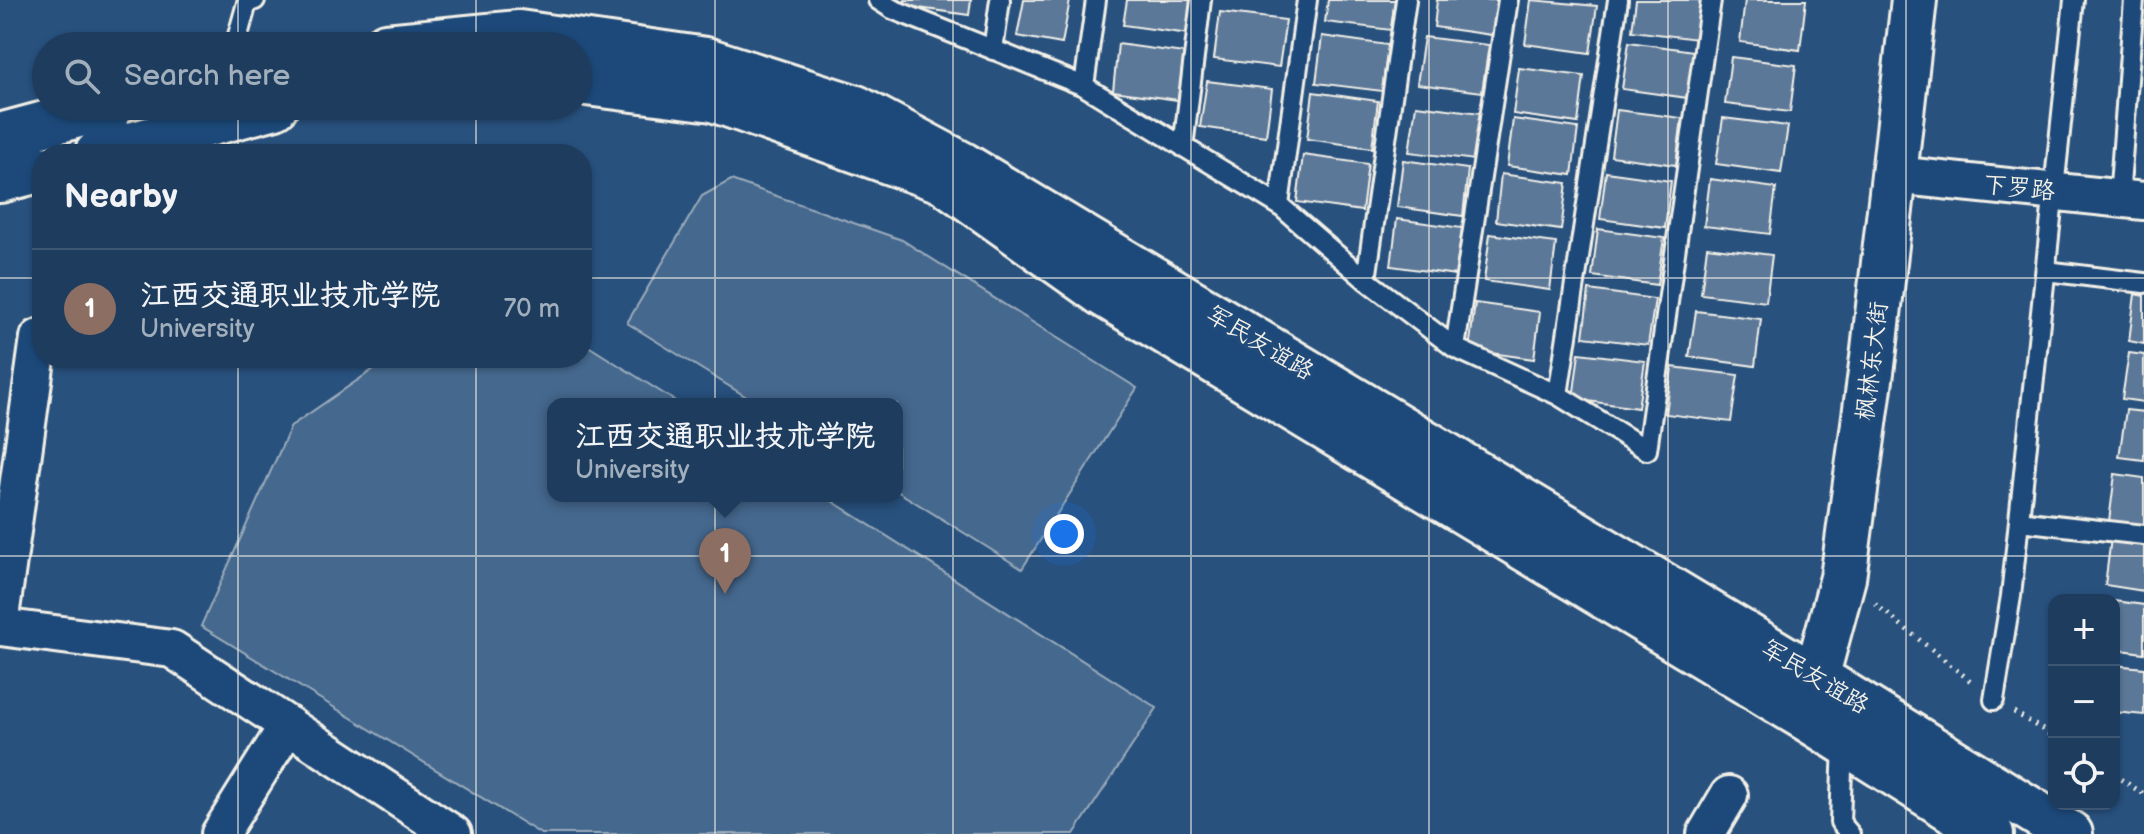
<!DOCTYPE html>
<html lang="en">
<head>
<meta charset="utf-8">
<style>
  :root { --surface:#1e3d5e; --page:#264464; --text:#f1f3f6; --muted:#a1aebc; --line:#3c5673; --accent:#ff9aa2 }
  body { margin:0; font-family:"Balsamiq Sans","LXGW WenKai TC",sans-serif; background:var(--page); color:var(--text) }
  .controls { position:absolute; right:24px; bottom:24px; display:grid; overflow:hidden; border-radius:16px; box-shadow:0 2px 6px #0004 }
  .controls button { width:72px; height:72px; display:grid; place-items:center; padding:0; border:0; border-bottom:2px solid var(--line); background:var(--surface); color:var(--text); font:40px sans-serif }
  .you { position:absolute; left:1064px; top:534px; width:28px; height:28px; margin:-20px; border:6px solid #fff; border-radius:50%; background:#1a73e8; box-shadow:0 0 0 12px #1a73e833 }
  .badge { display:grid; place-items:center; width:52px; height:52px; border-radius:50%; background:var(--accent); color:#fff; font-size:26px; font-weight:700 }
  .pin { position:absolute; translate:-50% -66px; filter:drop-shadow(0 2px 4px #0008) }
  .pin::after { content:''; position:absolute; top:42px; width:28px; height:24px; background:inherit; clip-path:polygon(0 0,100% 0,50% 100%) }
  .popup { position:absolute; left:547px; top:398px; width:356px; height:104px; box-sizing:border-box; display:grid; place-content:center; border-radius:16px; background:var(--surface); filter:drop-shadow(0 2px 6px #0005); font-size:26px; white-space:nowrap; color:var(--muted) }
  .popup b { font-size:30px; color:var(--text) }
  .popup::after { content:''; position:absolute; left:50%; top:100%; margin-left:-16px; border:16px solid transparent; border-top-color:var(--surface) }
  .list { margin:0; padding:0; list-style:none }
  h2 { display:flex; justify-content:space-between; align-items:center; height:104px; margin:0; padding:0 32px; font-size:34px }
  h2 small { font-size:26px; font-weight:400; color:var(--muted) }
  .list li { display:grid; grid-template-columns:52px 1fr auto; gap:24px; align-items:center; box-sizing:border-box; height:120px; padding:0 32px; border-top:2px solid var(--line) }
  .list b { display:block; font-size:30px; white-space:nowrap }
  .list p { margin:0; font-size:26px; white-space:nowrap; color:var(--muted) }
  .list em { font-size:26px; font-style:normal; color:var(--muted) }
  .icon { flex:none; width:44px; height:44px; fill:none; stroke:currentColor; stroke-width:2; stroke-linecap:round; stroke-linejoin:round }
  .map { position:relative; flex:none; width:2144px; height:834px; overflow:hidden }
  .search { position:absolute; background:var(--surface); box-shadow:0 2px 6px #0004; left:32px; top:32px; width:560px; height:88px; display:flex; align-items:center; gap:20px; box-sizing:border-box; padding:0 28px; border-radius:44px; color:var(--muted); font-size:30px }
  .panel { position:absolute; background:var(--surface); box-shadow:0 2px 6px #0004; left:32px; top:144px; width:560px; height:224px; border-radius:32px }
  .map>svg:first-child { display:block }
  .green { fill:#45688e; stroke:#9cacbb; stroke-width:2 }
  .building { fill:#5b7899; stroke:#f4f1e8; stroke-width:2 }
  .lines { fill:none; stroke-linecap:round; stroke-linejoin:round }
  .service-casing { stroke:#f4f1e8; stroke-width:24 }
  .minor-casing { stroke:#f4f1e8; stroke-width:42 }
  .tertiary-casing { stroke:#f4f1e8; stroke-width:50 }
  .path { stroke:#f4f1e8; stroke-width:5; stroke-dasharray:2 6; stroke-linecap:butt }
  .service { stroke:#1f4a7a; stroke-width:18 }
  .minor { stroke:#1f4a7a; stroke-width:36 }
  .tertiary { stroke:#1f4a7a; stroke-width:44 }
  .grid { fill:none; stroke:#f4f1e8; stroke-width:2; stroke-opacity:0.55 }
  .labels { text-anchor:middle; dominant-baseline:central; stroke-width:8; stroke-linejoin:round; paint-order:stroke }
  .street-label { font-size:24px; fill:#f4f1e8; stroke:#1f4a7a }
</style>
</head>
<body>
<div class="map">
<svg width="2144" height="834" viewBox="0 0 2144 834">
  <rect width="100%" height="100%" fill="#28517e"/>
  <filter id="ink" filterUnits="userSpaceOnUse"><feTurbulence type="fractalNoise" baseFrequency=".0125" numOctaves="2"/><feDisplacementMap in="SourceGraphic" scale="16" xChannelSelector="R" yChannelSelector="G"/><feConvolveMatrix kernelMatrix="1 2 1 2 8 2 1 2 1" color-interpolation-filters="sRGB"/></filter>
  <g filter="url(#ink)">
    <path class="green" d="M 731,180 L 902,240 L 1137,388 L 1022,569 L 897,491 L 897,404 L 758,404 L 627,323 L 702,196 Z
      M 582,342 L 680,404 L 553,404 L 553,496 L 824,496 L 1157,708 L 1074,834 L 541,834 L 201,626 L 291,426 L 390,358 L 582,358 Z"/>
    <path class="building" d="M 905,0 L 971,0 L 969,15 L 904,6 Z
      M 1024,0 L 1070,0 L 1062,44 L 1017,36 Z
      M 1127,0 L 1193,0 L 1189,34 L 1123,25 Z
      M 1328,0 L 1395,0 L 1391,30 L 1325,22 Z
      M 1437,0 L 1504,0 L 1499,36 L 1434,27 Z
      M 1531,0 L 1597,6 L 1590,53 L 1525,44 Z
      M 1636,0 L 1703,0 L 1697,39 L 1632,31 Z
      M 1745,0 L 1806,0 L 1800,50 L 1740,42 Z
      M 1220,12 L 1286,20 L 1279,67 L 1214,59 Z
      M 1322,36 L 1388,45 L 1382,91 L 1316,83 Z
      M 1424,37 L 1489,45 L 1482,92 L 1417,84 Z
      M 1629,42 L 1694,51 L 1688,98 L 1622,89 Z
      M 1118,44 L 1184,53 L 1178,100 L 1113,91 Z
      M 1731,57 L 1796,65 L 1790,112 L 1725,104 Z
      M 1519,68 L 1584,76 L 1578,123 L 1513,114 Z
      M 1207,81 L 1272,89 L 1266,136 L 1200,127 Z
      M 1313,92 L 1378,101 L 1372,148 L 1307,139 Z
      M 1416,105 L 1481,113 L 1475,160 L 1409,152 Z
      M 1617,110 L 1682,118 L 1676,165 L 1611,156 Z
      M 1723,118 L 1788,126 L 1781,173 L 1716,164 Z
      M 1513,119 L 1578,128 L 1572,175 L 1507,166 Z
      M 1303,155 L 1368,164 L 1362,211 L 1297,202 Z
      M 1403,160 L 1468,169 L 1463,216 L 1397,207 Z
      M 1606,172 L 1671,181 L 1665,228 L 1600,219 Z
      M 1501,174 L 1567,183 L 1561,230 L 1496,221 Z
      M 1710,179 L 1776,188 L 1770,234 L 1704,226 Z
      M 1397,219 L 1462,228 L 1456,275 L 1391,266 Z
      M 1598,229 L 1664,238 L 1657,285 L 1592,276 Z
      M 1490,234 L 1556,243 L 1550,290 L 1484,281 Z
      M 1707,247 L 1772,255 L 1766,302 L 1701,294 Z
      M 1589,290 L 1655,299 L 1648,345 L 1583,337 Z
      M 2135,294 L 2144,296 L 2144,344 L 2129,341 Z
      M 1475,303 L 1540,312 L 1534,359 L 1469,350 Z
      M 1696,311 L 1761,319 L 1755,366 L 1689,357 Z
      M 1579,353 L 1645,361 L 1638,408 L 1573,399 Z
      M 2129,353 L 2144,355 L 2144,402 L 2122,399 Z
      M 1672,367 L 1738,375 L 1731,422 L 1666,414 Z
      M 2126,410 L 2144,412 L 2144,460 L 2119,457 Z
      M 2115,474 L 2144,478 L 2144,526 L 2109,521 Z
      M 2111,538 L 2144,543 L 2144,591 L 2105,585 Z
      M 2114,601 L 2144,605 L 2144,653 L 2114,649 Z
      M 2114,665 L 2144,668 L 2144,715 L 2114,712 Z"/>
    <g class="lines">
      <defs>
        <path id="service" d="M 878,0 L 892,9 L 1084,86 L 1279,205 L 1366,280 L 1455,348 L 1558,395 L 1647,450 L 1711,0
          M 235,46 L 247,3 L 255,0
          M 993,50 L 1000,0
          M 1084,86 L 1096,0
          M 1183,147 L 1201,0
          M 2119,199 L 2134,0
          M 1279,205 L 1307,0
          M 2046,271 L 2144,283
          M 1366,280 L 1406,0
          M 1455,348 L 1508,0
          M 1558,395 L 1618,0
          M 2019,521 L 2144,535
          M 1994,700 L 2011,596 L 2074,0
          M 1843,744 L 1840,822 L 1850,834"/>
        <path id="minor" d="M 1894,175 L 2144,201
          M 0,617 L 39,338 L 42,337
          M 0,627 L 172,649 L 453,834
          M 220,834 L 288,725
          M 1706,834 L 1729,795"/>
        <path id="tertiary" d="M 386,46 L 519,33 L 706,60 L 856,108 L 963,165 L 1821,680 L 2070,834
          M 578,82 L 713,99 L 944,181 L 1103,294 L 1806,718 L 1991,834
          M 0,136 L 112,106
          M 97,154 L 275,106
          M 0,180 L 42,169
          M 1809,704 L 1843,578 L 1874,350 L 1914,0"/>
      </defs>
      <use href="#service" class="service-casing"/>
      <use href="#minor" class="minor-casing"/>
      <use href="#tertiary" class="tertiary-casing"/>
      <path class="path" d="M 1875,604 L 1973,683
        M 2014,712 L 2054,737
        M 2114,775 L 2144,794"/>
      <use href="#service" class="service"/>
      <use href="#minor" class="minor"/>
      <use href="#tertiary" class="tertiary"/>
    </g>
  </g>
  <path class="grid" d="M 238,0 L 238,46M 476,0 L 476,46M 715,0 L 715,834M 953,0 L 953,834M 1191,0 L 1191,834M 1429,0 L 1429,834M 1668,0 L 1668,834M 1906,0 L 1906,834M 238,106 L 238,154M 476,106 L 476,154M 0,278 L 42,278M 582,278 L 2144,278M 238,358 L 238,834M 476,358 L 476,834M 0,556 L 2144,556"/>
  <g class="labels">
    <g class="street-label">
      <text transform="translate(2019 188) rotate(6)">下罗路</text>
      <text transform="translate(1260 343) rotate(31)">军民友谊路</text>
      <text transform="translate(1872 361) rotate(-83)">枫林东大街</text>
      <text transform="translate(1815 677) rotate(31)">军民友谊路</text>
    </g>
  </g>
</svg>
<div class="controls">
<button>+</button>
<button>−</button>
<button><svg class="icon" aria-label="locate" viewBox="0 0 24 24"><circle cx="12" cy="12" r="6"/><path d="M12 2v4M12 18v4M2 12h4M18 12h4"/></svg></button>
</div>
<div class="you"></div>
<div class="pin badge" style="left:725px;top:594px;background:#8d6e63">1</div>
<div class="popup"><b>江西交通职业技术学院</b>University</div>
<div class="search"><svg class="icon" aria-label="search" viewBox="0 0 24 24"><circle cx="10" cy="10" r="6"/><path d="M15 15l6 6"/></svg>Search here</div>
<section class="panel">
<h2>Nearby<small></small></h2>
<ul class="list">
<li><span class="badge" style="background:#8d6e63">1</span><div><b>江西交通职业技术学院</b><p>University</p></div><em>70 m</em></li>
</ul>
</section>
</div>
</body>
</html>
